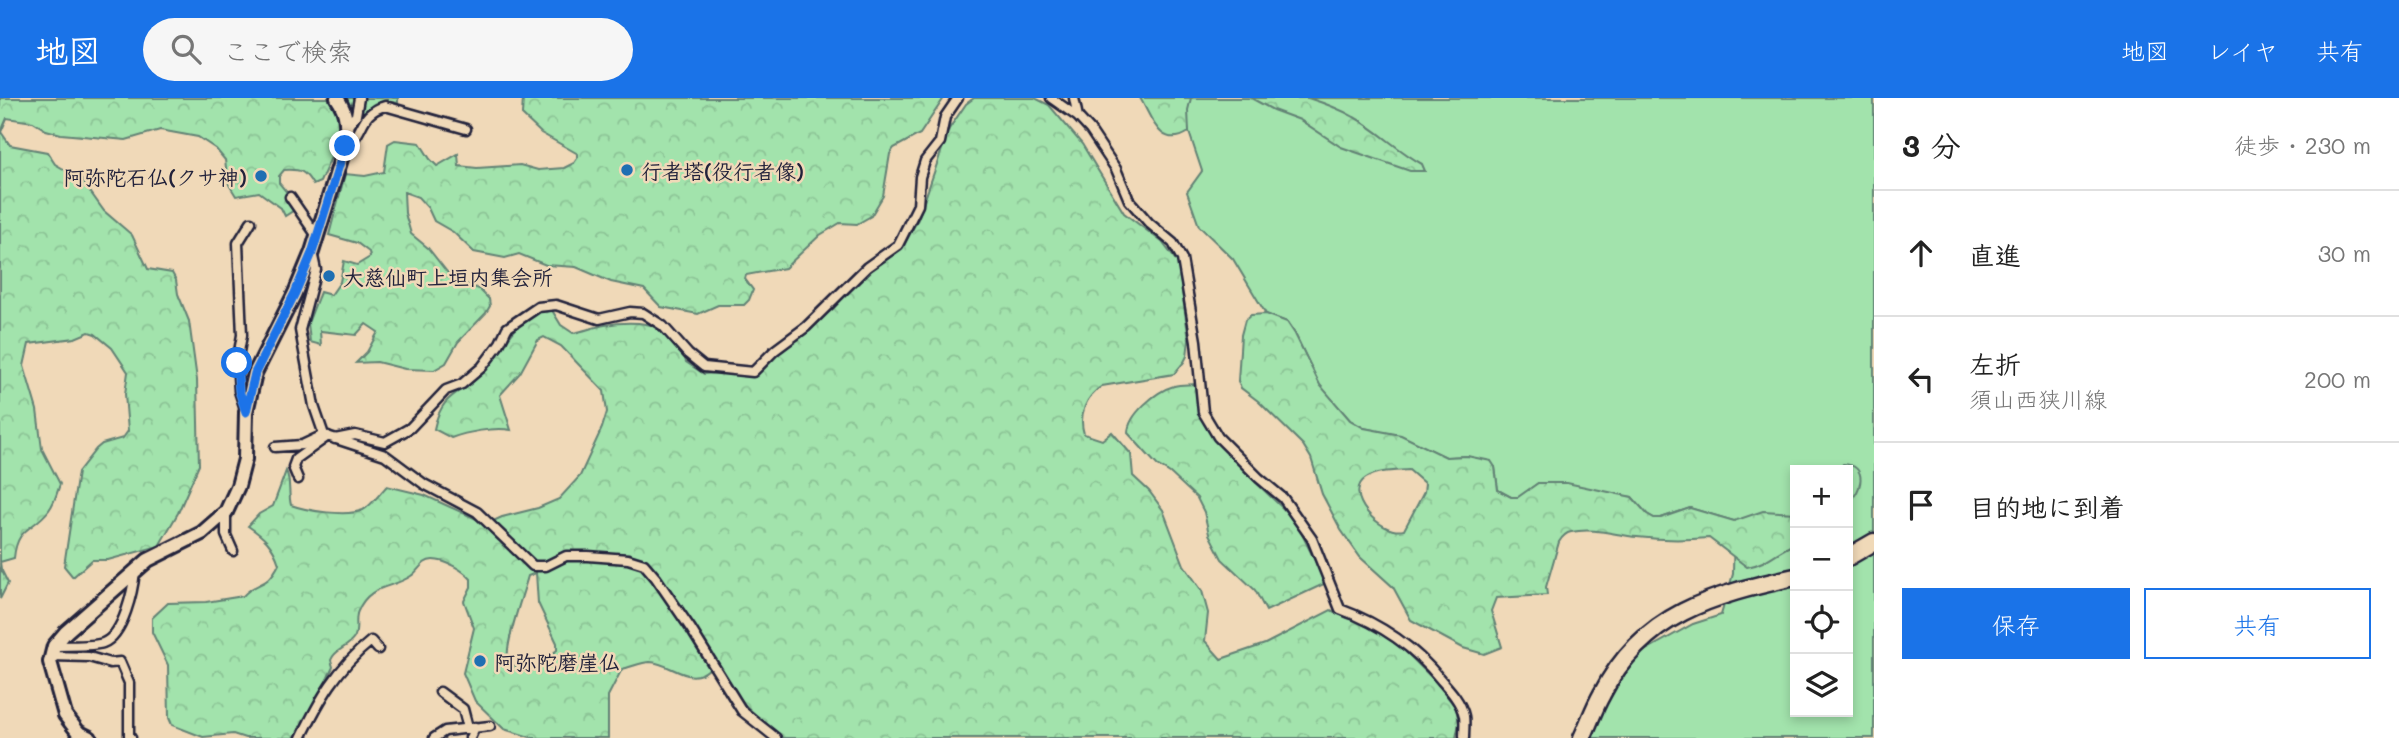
<!DOCTYPE html>
<html lang="ja">
<head>
<meta charset="utf-8">
<style>
  :root { --surface:#fff; --page:#f6f6f6; --text:#222; --muted:#767676; --line:#e0e0e0; --accent:#1a73e8 }
  body { margin:0; font-family:Mali,"Klee One",sans-serif; background:var(--page); color:var(--text) }
  .controls { position:absolute; right:21px; bottom:21px; display:grid; overflow:hidden; border-radius:0px; box-shadow:0 4px 10px #0003 }
  .controls button { width:63px; height:63px; display:grid; place-items:center; padding:0; border:0; border-bottom:2px solid var(--line); background:var(--surface); color:var(--text); font:35px sans-serif }
  .stop { position:absolute; width:21px; height:21px; margin:-16px; border:5px solid #1a73e8; border-radius:50%; background:#fff }
  .stop.end { background:#1a73e8; border-color:#fff; box-shadow:0 2px 7px #0008 }
  .list { margin:0; padding:0; list-style:none }
  h2 { display:flex; justify-content:space-between; align-items:center; height:91px; margin:0; padding:0 28px; font-size:30px }
  h2 small { font-size:23px; font-weight:400; color:var(--muted) }
  .list li { display:grid; grid-template-columns:46px 1fr auto; gap:21px; align-items:center; box-sizing:border-box; height:126px; padding:0 28px; border-top:2px solid var(--line) }
  .list b { display:block; font-size:26px; white-space:nowrap }
  .list p { margin:0; font-size:23px; white-space:nowrap; color:var(--muted) }
  .list em { font-size:23px; font-style:normal; color:var(--muted) }
  .actions { display:flex; gap:14px; padding:21px 28px }
  .actions a { flex:1; padding:16px 0; border:2px solid var(--accent); border-radius:0px; text-align:center; font-size:24px; color:var(--accent) }
  .actions .main { background:var(--accent); color:#fff }
  .icon { flex:none; width:38px; height:38px; fill:none; stroke:currentColor; stroke-width:2; stroke-linecap:round; stroke-linejoin:round }
  .map { position:relative; flex:none; width:1874px; height:640px; overflow:hidden }
  header { display:flex; align-items:center; gap:42px; box-sizing:border-box; height:98px; padding:0 35px; background:var(--accent); color:#fff }
  header strong { font-size:33px }
  nav { display:flex; gap:38px; margin-inline-start:auto; font-size:24px }
  .search { width:490px; height:63px; background:var(--page); display:flex; align-items:center; gap:18px; box-sizing:border-box; padding:0 24px; border-radius:38px; color:var(--muted); font-size:26px }
  main { display:flex }
  aside { flex:1; background:var(--surface) }
  .map>svg:first-child { display:block }
  .green { fill:#a2e3ac; stroke:#628274; stroke-width:2; fill-rule:evenodd }
  .forest { fill:url(#forest-crowns); stroke:#628274; stroke-width:2; fill-rule:evenodd }
  .lines { fill:none; stroke-linecap:round; stroke-linejoin:round }
  .street-casing { stroke:#22223b; stroke-width:13 }
  .secondary-casing { stroke:#22223b; stroke-width:18 }
  .highway-casing { stroke:#22223b; stroke-width:21 }
  .street { stroke:#f0d9b8; stroke-width:8 }
  .secondary { stroke:#f0d9b8; stroke-width:12 }
  .highway { stroke:#f0d9b8; stroke-width:16 }
  .route { stroke:#1a73e8; stroke-width:9 }
  .poi-dot { fill:#1f6fb2; stroke:#f0d9b8; stroke-width:2.5 }
  .labels { text-anchor:middle; dominant-baseline:central; stroke-width:5; stroke-linejoin:round; paint-order:stroke }
  .poi-label { font-size:21px; font-weight:bold; fill:#22223b; stroke:#f0d9b8; text-anchor:start }
</style>
</head>
<body>
<header>
<strong>地図</strong>
<div class="search"><svg class="icon" aria-label="search" viewBox="0 0 24 24"><circle cx="10" cy="10" r="6"/><path d="M15 15l6 6"/></svg>ここで検索</div>
<nav><a>地図</a><a>レイヤ</a><a>共有</a></nav>
</header>
<main>
<div class="map">
<svg width="1874" height="640" viewBox="0 0 1874 640">
  <defs>
    <pattern id="forest-crowns" width="20" height="18" patternUnits="userSpaceOnUse" patternTransform="scale(1.75)"><rect width="20" height="18" fill="#a2e3ac"/><path d="M2 6a3 3 0 1 1 6 0M12 15a3 3 0 1 1 6 0" fill="none" stroke="#8bc295"/></pattern>
  </defs>
  <rect width="100%" height="100%" fill="#f0d9b8"/>
  <filter id="ink" filterUnits="userSpaceOnUse"><feTurbulence type="fractalNoise" baseFrequency=".0143" numOctaves="2"/><feDisplacementMap in="SourceGraphic" scale="14" xChannelSelector="R" yChannelSelector="G"/><feConvolveMatrix kernelMatrix="1 2 1 2 8 2 1 2 1" color-interpolation-filters="sRGB"/></filter>
  <g filter="url(#ink)">
    <path class="green" d="M 1183,0 L 1874,0 L 1874,640 L 1588,640 L 1600,612 L 1639,556 L 1693,526 L 1721,517 L 1733,476 L 1734,423 L 1690,410 L 1661,420 L 1654,420 L 1647,416 L 1632,399 L 1538,385 L 1518,400 L 1511,399 L 1498,392 L 1495,369 L 1467,358 L 1446,359 L 1401,338 L 1364,330 L 1350,322 L 1320,288 L 1295,236 L 1287,224 L 1266,216 L 1233,161 L 1199,128 L 1187,94 L 1202,73 L 1189,34 ZM 1795,372 L 1848,372 L 1848,614 L 1795,614 Z"/>
    <path class="forest" d="M 0,0 L 398,0 L 398,5 C 376,2 372,3 360,22 L 340,16 L 342,35 L 320,84 L 313,87 C 305,73 301,71 284,72 L 279,78 L 279,85 L 299,109 L 285,118 L 281,110 L 259,94 L 236,98 L 228,85 L 225,62 L 216,51 L 198,39 L 160,32 L 126,42 L 61,36 L 46,32 L 33,24 L 7,20 L 1,34 L 10,47 L 47,54 L 55,66 L 81,81 L 104,113 L 132,137 L 148,171 L 172,175 L 176,182 L 178,196 L 189,223 L 197,282 L 199,367 L 178,415 L 159,448 L 108,462 L 92,462 L 73,479 L 64,468 L 78,374 L 96,351 L 102,346 L 123,340 L 128,333 L 125,296 L 128,274 L 112,250 L 95,236 L 89,234 L 75,240 L 29,246 L 24,268 L 37,312 L 42,351 L 60,386 C 57,395 55,404 49,412 C 33,433 17,428 14,460 L 0,464 L 1,471 L 8,485 L 0,501 Z
      M 523,0 L 944,0 L 920,36 L 894,50 L 890,56 L 883,98 L 871,118 L 857,126 L 840,125 L 820,137 L 785,170 L 746,177 L 745,181 L 753,192 L 749,202 L 744,207 L 718,207 L 698,216 L 661,209 L 644,191 L 611,184 L 576,169 L 546,167 L 519,156 L 505,160 L 474,154 L 453,134 L 434,123 L 428,110 L 418,99 L 404,94 L 405,115 L 411,136 L 428,150 L 447,174 L 458,183 L 479,191 L 489,201 L 490,208 L 486,215 L 458,244 L 446,265 L 434,272 L 405,271 L 377,264 L 356,265 L 367,254 L 378,234 L 366,226 L 356,237 L 320,233 L 321,247 L 310,244 L 308,225 L 320,194 L 331,197 L 340,184 L 344,163 L 357,167 L 370,159 L 369,154 L 357,145 L 329,137 L 345,76 L 365,78 L 384,74 L 388,46 L 395,42 L 420,45 L 430,61 L 437,68 L 458,56 L 459,68 L 477,70 L 520,67 L 538,72 L 564,70 L 574,65 L 578,59 L 578,56 L 541,35 L 522,17 Z
      M 974,0 L 1035,0 L 1049,7 L 1082,46 L 1124,115 L 1162,144 L 1178,165 L 1189,242 L 1187,258 L 1184,264 L 1174,276 L 1102,288 C 1086,298 1078,317 1084,336 L 1102,342 L 1112,334 L 1131,356 L 1133,378 L 1149,393 L 1163,412 L 1184,467 L 1202,493 L 1208,515 L 1205,543 L 1221,561 L 1265,546 L 1331,512 L 1347,520 L 1361,523 L 1394,542 L 1436,584 L 1456,610 L 1459,625 L 1456,640 L 780,640 L 742,604 L 721,572 L 709,571 C 689,589 672,565 650,564 C 642,564 631,569 622,571 L 608,598 L 608,640 L 533,640 L 504,631 L 475,603 L 463,575 L 474,530 L 464,503 L 471,489 L 471,481 C 463,472 446,462 433,462 C 422,462 419,473 411,478 C 392,491 369,486 358,513 C 354,521 359,532 354,540 C 348,550 335,551 331,562 L 333,569 L 319,598 L 294,640 L 245,640 L 233,636 L 203,639 L 172,627 L 169,620 L 168,567 L 152,534 L 152,520 L 168,505 L 206,504 L 243,498 C 257,482 266,492 279,466 C 273,447 264,439 248,428 L 259,416 L 273,408 L 286,373 C 291,382 288,396 291,407 C 307,413 347,419 363,412 C 371,408 380,395 387,388 L 424,397 L 487,426 L 502,419 L 538,410 L 559,401 L 580,378 L 602,330 L 607,314 L 604,293 L 561,248 L 544,239 L 538,242 L 520,275 L 500,297 L 511,332 C 494,329 467,334 451,340 L 434,331 C 442,293 462,297 482,275 C 504,251 516,217 550,209 L 561,227 L 573,235 C 584,233 594,229 605,227 C 629,223 668,222 681,248 C 683,253 684,259 686,264 L 704,276 L 764,271 L 792,239 L 833,211 L 866,173 L 903,149 L 918,121 L 949,31 L 966,6 ZM 536,475 L 538,505 L 557,545 L 557,552 L 529,574 C 520,571 511,569 508,559 C 505,546 524,493 528,478 Z
      M 1140,0 L 1191,0 L 1188,12 L 1189,34 C 1159,53 1151,17 1140,0 Z
      M 1251,0 L 1308,0 C 1324,5 1340,11 1354,19 C 1378,32 1398,53 1422,66 L 1425,73 L 1410,73 L 1341,49 L 1300,22 L 1273,12 Z
      M 1266,216 L 1287,224 L 1295,236 L 1320,287 L 1350,322 L 1364,330 L 1401,337 L 1446,359 L 1467,358 L 1491,363 L 1495,369 L 1498,392 L 1511,399 L 1518,399 L 1538,385 L 1567,385 L 1632,399 L 1647,416 L 1654,420 L 1661,420 L 1690,410 L 1734,423 L 1763,413 L 1795,415 L 1795,446 C 1778,452 1767,466 1747,469 L 1709,440 C 1685,442 1661,442 1637,439 C 1615,437 1594,429 1571,434 C 1565,435 1562,439 1559,444 L 1546,489 L 1547,497 L 1496,500 L 1491,513 L 1502,549 L 1484,556 L 1463,550 L 1411,522 L 1393,489 L 1360,459 L 1341,432 L 1322,396 L 1311,360 L 1303,347 L 1258,303 L 1241,290 L 1238,283 L 1241,237 L 1245,222 L 1251,217 ZM 1409,372 L 1425,386 L 1424,394 L 1404,432 C 1380,438 1342,395 1366,380 C 1379,372 1395,373 1409,372 Z
      M 1197,286 L 1199,317 L 1247,376 L 1295,422 L 1326,485 L 1266,513 L 1255,492 L 1222,461 L 1209,436 L 1204,414 L 1197,400 L 1170,375 L 1157,367 L 1128,335 C 1128,317 1156,293 1174,288 C 1181,286 1189,287 1197,286 Z
      M 1843,366 C 1869,367 1862,393 1848,406 L 1848,372 L 1839,372 Z"/>
    <g class="lines">
      <defs>
        <path id="street" d="M 1051,0 L 1078,19 L 1090,32 L 1116,71 L 1129,102 L 1149,125 L 1173,145 L 1182,161 L 1196,243 L 1203,314 L 1218,339 L 1259,380 L 1283,400 L 1312,441 L 1340,511 C 1381,526 1414,548 1441,582 C 1450,592 1461,604 1464,618 C 1465,625 1464,633 1464,640
          M 1074,0 L 1078,19
          M 347,29 L 356,17 L 359,0
          M 345,48 C 366,36 357,16 385,8 L 466,31
          M 290,99 L 317,138
          M 312,154 L 316,172 L 300,232 L 314,308 L 324,337 L 385,357 L 424,386 L 477,414 L 533,468 L 546,468 L 566,458 L 588,458 L 628,461 L 644,466 L 656,480 L 691,531 L 742,613 L 776,640
          M 245,311 L 239,293 L 237,265 L 242,237 L 238,145 L 251,124
          M 335,341 L 355,337 L 385,344 L 410,330 L 446,292 L 462,286 L 482,269 L 500,245 L 507,230 L 538,209 L 556,207 L 599,221 L 630,214 L 643,215 L 663,228 L 688,256 L 704,269 L 753,274 L 775,252 L 806,229 L 867,169 L 898,147 L 918,107 L 920,79 L 925,63 L 940,44 L 945,19 L 958,0
          M 275,349 L 302,347 L 321,338
          M 298,381 L 293,369 L 296,361 L 328,338
          M 226,414 L 226,437 L 233,453
          M 54,548 C 67,547 92,549 103,545 C 124,537 133,492 135,473
          M 51,558 L 89,559 L 110,565 L 120,564 L 129,585 L 129,638 L 131,640
          M 440,594 L 463,611 L 468,630
          M 301,640 C 320,601 337,570 371,543 L 378,551
          M 434,640 L 445,633 L 490,628
          M 470,640 L 475,629"/>
        <path id="secondary" d="M 90,640 L 78,634 L 65,617 L 50,564 L 54,548 L 66,534 L 148,462 L 202,435 L 226,414 L 238,388 L 245,361 L 246,314 L 255,275 L 295,195 L 312,154 L 345,48 C 347,30 348,15 337,0"/>
        <path id="highway" d="M 1848,459 L 1874,444
          M 1582,640 C 1589,625 1594,610 1602,596 C 1643,515 1713,497 1795,479"/>
      </defs>
      <use href="#street" class="street-casing"/>
      <use href="#secondary" class="secondary-casing"/>
      <use href="#highway" class="highway-casing"/>
      <use href="#street" class="street"/>
      <use href="#secondary" class="secondary"/>
      <use href="#highway" class="highway"/>
    </g>
  </g>
  <g class="lines" filter="url(#ink)">
    <path class="route" d="M 237,265 L 239,293 L 246,314 L 255,275 L 295,195 L 312,155 L 345,48"/>
  </g>
  <g class="poi-dot">
    <circle cx="627" cy="72" r="7"/>
    <circle cx="261" cy="78" r="7"/>
    <circle cx="329" cy="178" r="7"/>
    <circle cx="480" cy="563" r="7"/>
  </g>
  <g class="labels">
    <g class="poi-label">
      <text x="641" y="72">行者塔(役行者像)</text>
      <text x="247" y="78" text-anchor="end">阿弥陀石仏(クサ神)</text>
      <text x="343" y="178">大慈仙町上垣内集会所</text>
      <text x="494" y="563">阿弥陀磨崖仏</text>
    </g>
  </g>
</svg>
<div class="controls">
<button>+</button>
<button>−</button>
<button><svg class="icon" aria-label="locate" viewBox="0 0 24 24"><circle cx="12" cy="12" r="6"/><path d="M12 2v4M12 18v4M2 12h4M18 12h4"/></svg></button>
<button><svg class="icon" aria-label="layers" viewBox="0 0 24 24"><path d="M12 4l9 5-9 5-9-5zM3 14l9 5 9-5"/></svg></button>
</div>
<div class="stop" style="left:237px;top:265px"></div>
<div class="stop end" style="left:345px;top:48px"></div>
</div>
<aside>
<h2>3 分<small>徒歩 · 230 m</small></h2>
<ul class="list">
<li><svg class="icon" aria-label="ahead" viewBox="0 0 24 24"><path d="M12 20V5M6 11l6-6 6 6"/></svg><div><b>直進</b></div><em>30 m</em></li>
<li><svg class="icon" aria-label="left" viewBox="0 0 24 24"><path d="M17 20v-9H6M10 6l-5 5 5 5"/></svg><div><b>左折</b><p>須山西狭川線</p></div><em>200 m</em></li>
<li><svg class="icon" aria-label="arrive" viewBox="0 0 24 24"><path d="M6 21V4h12l-3 4 3 4H6"/></svg><div><b>目的地に到着</b></div></li>
</ul>
<div class="actions"><a class="main">保存</a><a>共有</a></div>
</aside>
</main>
</body>
</html>
